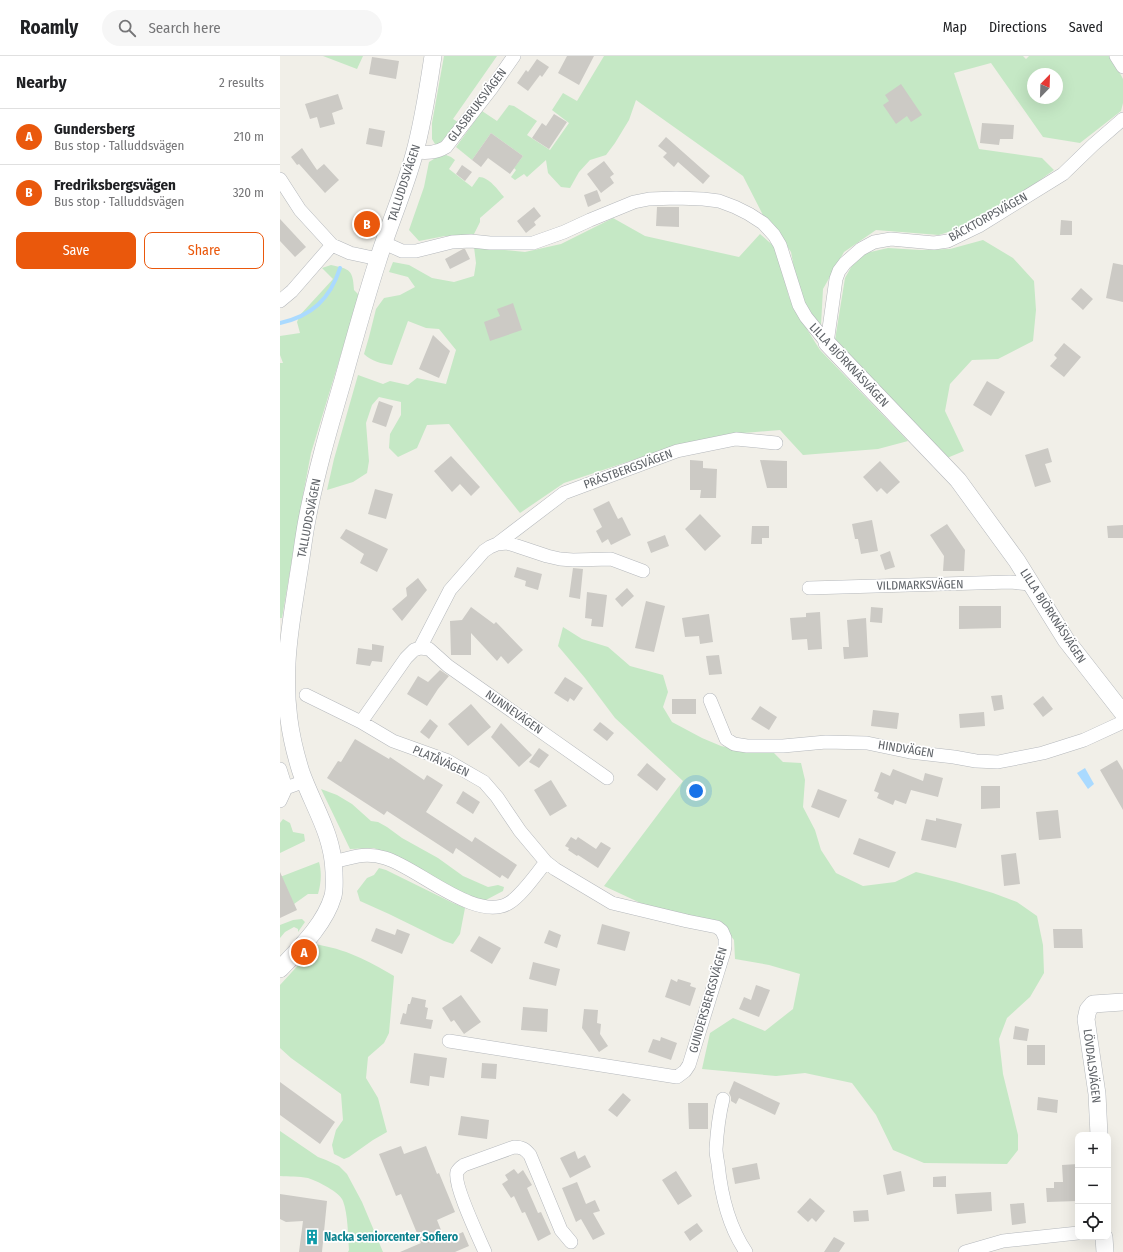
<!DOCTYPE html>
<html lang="en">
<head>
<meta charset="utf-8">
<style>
  :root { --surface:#fff; --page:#f6f6f6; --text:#202124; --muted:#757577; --line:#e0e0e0; --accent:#ea580c }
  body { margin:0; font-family:"Fira Sans Condensed",sans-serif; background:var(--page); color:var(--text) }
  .controls { position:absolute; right:12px; bottom:12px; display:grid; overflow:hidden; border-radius:8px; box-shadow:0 4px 16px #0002 }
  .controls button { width:36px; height:36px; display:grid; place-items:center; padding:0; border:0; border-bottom:1px solid var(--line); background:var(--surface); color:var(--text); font:20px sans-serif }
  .compass { position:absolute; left:747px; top:12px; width:36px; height:36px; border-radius:50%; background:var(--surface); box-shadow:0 4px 16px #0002; rotate:23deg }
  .you { position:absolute; left:416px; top:735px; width:14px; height:14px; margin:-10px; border:3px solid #fff; border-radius:50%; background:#1a73e8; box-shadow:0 0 0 6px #1a73e833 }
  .badge { display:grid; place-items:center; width:26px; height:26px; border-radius:50%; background:var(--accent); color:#fff; font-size:13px; font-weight:700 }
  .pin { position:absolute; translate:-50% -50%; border:2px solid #fff; box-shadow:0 1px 4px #0006 }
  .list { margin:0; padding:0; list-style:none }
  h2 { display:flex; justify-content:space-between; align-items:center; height:52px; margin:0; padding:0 16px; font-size:17px }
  h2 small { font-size:13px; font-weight:400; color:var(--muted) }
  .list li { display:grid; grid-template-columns:26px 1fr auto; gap:12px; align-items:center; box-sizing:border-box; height:56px; padding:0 16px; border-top:1px solid var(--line) }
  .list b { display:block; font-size:15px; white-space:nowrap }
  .list p { margin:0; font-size:13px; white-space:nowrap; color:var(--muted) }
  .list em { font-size:13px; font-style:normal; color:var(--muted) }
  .actions { display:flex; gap:8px; padding:12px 16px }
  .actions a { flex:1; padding:9px 0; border:1px solid var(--accent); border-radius:8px; text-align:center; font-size:14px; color:var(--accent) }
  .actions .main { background:var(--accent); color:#fff }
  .icon { flex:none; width:22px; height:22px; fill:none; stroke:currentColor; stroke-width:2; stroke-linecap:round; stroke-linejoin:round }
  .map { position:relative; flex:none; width:843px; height:1196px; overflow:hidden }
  header { display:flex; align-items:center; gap:24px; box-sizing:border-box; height:56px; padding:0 20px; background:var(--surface); border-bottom:1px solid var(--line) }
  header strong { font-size:19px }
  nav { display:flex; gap:22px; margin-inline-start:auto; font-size:14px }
  .search { width:280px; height:36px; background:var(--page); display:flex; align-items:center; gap:10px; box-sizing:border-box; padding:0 14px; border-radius:22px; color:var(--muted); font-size:15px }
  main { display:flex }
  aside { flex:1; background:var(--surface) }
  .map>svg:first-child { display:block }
  .green { fill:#c5e8c5; fill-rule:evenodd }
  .water { fill:#aadaff }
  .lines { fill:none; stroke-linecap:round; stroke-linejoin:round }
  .stream { stroke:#aadaff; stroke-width:4 }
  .building { fill:#cccac5 }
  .minor-casing { stroke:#b5b8bc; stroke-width:14 }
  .tertiary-casing { stroke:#b5b8bc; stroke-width:18 }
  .minor { stroke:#fff; stroke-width:13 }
  .tertiary { stroke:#fff; stroke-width:17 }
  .labels { text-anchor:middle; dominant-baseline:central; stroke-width:3.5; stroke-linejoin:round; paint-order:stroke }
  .street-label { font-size:12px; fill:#5f6368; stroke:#fff }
  .culture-label { font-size:12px; font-weight:bold; fill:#0d838f; stroke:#fff; text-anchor:start }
</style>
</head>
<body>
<header>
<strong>Roamly</strong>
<div class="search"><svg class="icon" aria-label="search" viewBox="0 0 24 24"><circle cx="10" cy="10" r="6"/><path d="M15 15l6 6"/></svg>Search here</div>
<nav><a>Map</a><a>Directions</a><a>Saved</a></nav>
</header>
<main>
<aside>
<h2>Nearby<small>2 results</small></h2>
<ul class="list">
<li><span class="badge">A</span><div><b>Gundersberg</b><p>Bus stop · Talluddsvägen</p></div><em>210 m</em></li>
<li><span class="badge">B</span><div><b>Fredriksbergsvägen</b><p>Bus stop · Talluddsvägen</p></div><em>320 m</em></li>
</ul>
<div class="actions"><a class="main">Save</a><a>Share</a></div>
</aside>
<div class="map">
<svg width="843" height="1196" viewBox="0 0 843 1196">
  <rect width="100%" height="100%" fill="#f1efe8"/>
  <path class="green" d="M 43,0 L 83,0 L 77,13 Z
    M 164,0 L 217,0 L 173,63 L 178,66 L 161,86 L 158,88 L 155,88 L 152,83 L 152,67 Z
    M 324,0 L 743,0 L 746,3 L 749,0 L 831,0 L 843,23 L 843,47 L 841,55 L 800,87 L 763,81 L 711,7 L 674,17 L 699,93 L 762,102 L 774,114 L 724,150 L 690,169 L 659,179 L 596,174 L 564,196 L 543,233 L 541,269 L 531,258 L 518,234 L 511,196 L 493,170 L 486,165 L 463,120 L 356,44 L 349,64 L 335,87 L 326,99 L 310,104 L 299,116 L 290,132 L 281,131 L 268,117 L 266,104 L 247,121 L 244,118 L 235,124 L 231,121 L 236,114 L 234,112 L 243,100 L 211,77 L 192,104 L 176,91 L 202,55 L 217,65 L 229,49 L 234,50 L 257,65 L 247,79 L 270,94 L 289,67 L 272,54 L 283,37 L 297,45 ZM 753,18 L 777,18 L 777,42 L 753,42 Z
    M 166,99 L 171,101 L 175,104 L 169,113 L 192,131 L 199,121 C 209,121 218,134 224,141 L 200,162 L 200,166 L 193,180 L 165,180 L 139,185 L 129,174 L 144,131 L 149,106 L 157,101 Z
    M 333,162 L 365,180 L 459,201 L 480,178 L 496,192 L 509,241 L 523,267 L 540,294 L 628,385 L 598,393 L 523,399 L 500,374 L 452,378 L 395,390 L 284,427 L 240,457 L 169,368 L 147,369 L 137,392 L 118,401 L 109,392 L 110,378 L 121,359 L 121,346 L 99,341 L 92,349 L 86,367 L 89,405 L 87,417 L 73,426 L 47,434 L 54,403 L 78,319 L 103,328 L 110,325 L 128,329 L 137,322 L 166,328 L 176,294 L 159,273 L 146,272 L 128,265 L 112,309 C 102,308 91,305 84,298 L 89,281 L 96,253 L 104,242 L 120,239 L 135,231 L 128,221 L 109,216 L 113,206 L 129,209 L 152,222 L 174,226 L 194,220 L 196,207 L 194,191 L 245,196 L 281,188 Z
    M 703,184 L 733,202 L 754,225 L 756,254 L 753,285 L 718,303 L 692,304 L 670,328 L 665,355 L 684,395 L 667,402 L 555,284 L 565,222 L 575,204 L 586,197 L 608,192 L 640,194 L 670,193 Z
    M 51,209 C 70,213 73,214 74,234 L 79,239 L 31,397 L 23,439 L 2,562 L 0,562 L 0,307 L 3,307 L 0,299 L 0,280 L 20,277 L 17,266 L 20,259 L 53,223 L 42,212 Z
    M 283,571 L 302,583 L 328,591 L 350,610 L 383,619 L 388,636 L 383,651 L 392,666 L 422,682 L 441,690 L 467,696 L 494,697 L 503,706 L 521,707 L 525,724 L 523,751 L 535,774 L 541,794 L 556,817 L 583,830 L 615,826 L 636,816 L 676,826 L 713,837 L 737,846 L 757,860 L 763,889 L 764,917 L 750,941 L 727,962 L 719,983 L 723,1018 L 738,1079 L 738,1094 L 727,1108 L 644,1107 L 613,1094 L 596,1059 L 572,1027 L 525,1017 L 496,1020 L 422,1013 L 430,977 L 453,962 L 485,975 L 513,953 L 520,918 L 489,909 L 455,903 L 454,884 L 446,874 L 369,851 L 324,830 L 403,725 L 335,662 L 305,622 L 278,590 Z
    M 41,733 L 57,739 L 72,748 L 91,765 L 98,766 L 107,771 L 122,782 L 158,802 L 183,820 L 208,831 L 218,829 L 224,831 L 223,835 L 204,845 L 189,841 L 121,804 L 94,792 L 70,793 Z
    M 3,763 L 10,767 L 13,776 L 24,778 L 25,785 L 0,797 L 0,767 Z
    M 39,806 C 42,816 41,828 38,838 L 28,838 L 14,848 L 0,821 Z
    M 99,812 L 106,814 L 173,847 L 185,852 L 180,878 L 173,888 L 164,885 L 109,858 L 80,845 L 77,835 L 87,822 L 94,819 Z
    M 22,863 L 25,866 L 18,876 L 18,873 L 14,871 L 5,876 L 0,882 L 0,869 L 13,864 Z
    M 34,888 C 66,893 87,904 114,920 L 109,977 L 104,987 L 88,1001 L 86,1022 L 98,1042 L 107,1076 L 93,1084 L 69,1101 L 64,1103 L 54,1098 L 52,1089 L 56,1074 L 63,1064 L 61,1038 L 11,1002 L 0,992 L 0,929 L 22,905 Z
    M 0,1075 L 38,1101 L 46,1104 L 59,1110 L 67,1118 L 82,1146 L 103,1196 L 68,1196 L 69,1194 C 68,1180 68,1158 63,1145 C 60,1136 37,1125 28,1122 C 19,1120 9,1121 0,1120 Z"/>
  <path class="water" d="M 805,712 L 814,728 L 808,733 L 797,717 Z"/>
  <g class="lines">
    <path class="stream" d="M 0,267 C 32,260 50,243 60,212"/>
  </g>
  <path class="building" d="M 287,0 L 314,0 L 299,29 L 278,17 Z
    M 92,1 L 119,5 L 116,23 L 89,18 Z
    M 257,3 L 269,11 L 262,21 L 260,19 L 248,35 L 237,27 L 246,14 L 248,16 Z
    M 621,28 L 642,59 L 631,66 L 627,60 L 616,68 L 603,49 L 609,45 L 605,39 Z
    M 58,38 L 63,53 L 52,57 L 55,68 L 40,72 L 37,61 L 30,63 L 25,48 Z
    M 274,58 L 287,66 L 269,93 L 252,82 L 262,67 L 266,70 Z
    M 702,67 L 734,69 L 733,83 L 720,83 L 719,89 L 700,87 Z
    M 89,72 L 105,75 L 102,91 L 86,88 Z
    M 211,77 L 243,100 L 230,118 L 208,102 L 201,111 L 192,104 Z
    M 386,81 L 430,120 L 423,128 L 398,106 L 394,111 L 383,101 L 387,97 L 378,90 Z
    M 22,92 L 37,114 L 44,108 L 59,124 L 45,137 L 19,108 L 17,109 L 11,101 Z
    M 324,105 L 334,118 L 330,121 L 334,127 L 321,137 L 307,118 Z
    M 182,109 L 192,116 L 185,125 L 176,118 Z
    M 317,134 L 321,145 L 308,151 L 304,139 Z
    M 254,151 L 261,160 L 254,166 L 256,169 L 246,177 L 237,165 Z
    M 377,151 L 399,151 L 399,171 L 376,170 Z
    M 0,163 L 26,191 L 15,201 L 0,185 Z
    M 781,164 L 792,165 L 792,179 L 780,179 Z
    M 183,193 L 185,193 L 190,203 L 170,213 L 165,203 Z
    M 833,207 L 843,209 L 843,246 L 826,242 Z
    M 801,232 L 813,243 L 803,254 L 791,243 Z
    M 233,247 L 242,274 L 210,285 L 204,266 L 220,260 L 217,253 Z
    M 153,279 L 170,295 L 159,322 L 139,313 Z
    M 784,287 L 801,301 L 784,321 L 770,310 L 777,302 L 774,299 Z
    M 707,325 L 725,336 L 711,360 L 693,349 Z
    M 99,345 L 113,350 L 106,371 L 92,366 Z
    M 768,392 L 772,406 L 765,408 L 771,426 L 755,431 L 745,399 Z
    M 171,400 L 200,431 L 191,440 L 180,428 L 172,436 L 154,415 Z
    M 410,404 L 423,405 L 423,412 L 437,413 L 436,442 L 420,442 L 421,434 L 410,434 Z
    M 480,404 L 507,405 L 507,432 L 487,432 Z
    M 600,405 L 620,426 L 607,438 L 601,432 L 597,436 L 583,421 Z
    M 95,433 L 113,438 L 106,463 L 88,458 Z
    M 329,445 L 338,463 L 342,461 L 351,479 L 331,489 L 328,483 L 322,487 L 316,475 L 322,471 L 313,453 Z
    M 420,458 L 441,480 L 425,495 L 405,473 Z
    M 592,464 L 598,495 L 581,498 L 578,483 L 575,483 L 572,468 Z
    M 667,468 L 685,494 L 684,515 L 663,515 L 664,500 L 650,479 Z
    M 843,469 L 843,482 L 828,482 L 827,470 Z
    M 472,470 L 489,470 L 489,482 L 482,482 L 482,488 L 471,488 Z
    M 66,473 L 108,493 L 97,516 L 80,507 L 84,498 L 60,482 Z
    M 385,479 L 389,490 L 371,497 L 367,486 Z
    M 610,495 L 615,511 L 605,514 L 600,499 Z
    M 237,511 L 262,518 L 258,534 L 245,530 L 246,525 L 234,521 Z
    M 293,512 L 303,513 L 300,543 L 289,541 Z
    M 138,522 L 147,534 L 122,565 L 112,553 L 127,540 L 126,532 Z
    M 347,532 L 354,540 L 342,551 L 335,543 Z
    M 307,536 L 327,539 L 323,571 L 311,570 L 312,563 L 305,562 Z
    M 366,545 L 385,550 L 374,596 L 355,592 Z
    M 679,550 L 721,550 L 721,572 L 679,573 Z
    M 191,551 L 214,568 L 216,566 L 243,594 L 228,608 L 221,600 L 217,605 L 191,577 L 191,599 L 171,599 L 170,565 L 182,564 Z
    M 591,551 L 603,552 L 602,567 L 590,566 Z
    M 540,556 L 542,593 L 528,594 L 527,583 L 512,584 L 510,562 L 526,561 L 526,557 Z
    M 429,558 L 433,586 L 420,588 L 419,580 L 405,581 L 402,562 Z
    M 586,562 L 588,601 L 564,603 L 563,591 L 569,591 L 567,564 Z
    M 92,588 L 104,590 L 102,606 L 92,605 L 90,610 L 76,608 L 78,592 L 92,594 Z
    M 439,599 L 442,618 L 429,619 L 426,600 Z
    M 160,614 L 169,620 L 158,633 L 147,650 L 127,638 L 138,620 L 148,626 Z
    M 285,621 L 303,632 L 294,645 L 290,642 L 288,646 L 274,637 Z
    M 722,639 L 724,653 L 714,655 L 711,640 Z
    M 763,640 L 773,653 L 763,661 L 753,648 Z
    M 392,643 L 416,643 L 416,658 L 392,658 Z
    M 191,648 L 211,671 L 188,690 L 168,668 Z
    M 480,650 L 497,661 L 489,674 L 471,663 Z
    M 593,654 L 619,657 L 617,673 L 591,670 Z
    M 704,656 L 705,670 L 680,672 L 679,658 Z
    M 150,663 L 158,670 L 149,683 L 140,676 Z
    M 320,666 L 334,677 L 327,685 L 313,674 Z
    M 221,667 L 252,699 L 239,711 L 211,681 Z
    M 75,683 L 109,703 L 110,701 L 144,724 L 147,719 L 163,729 L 146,756 L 192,786 L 195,781 L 237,809 L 228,823 L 222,819 L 220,822 L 176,792 L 173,798 L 107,755 L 104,759 L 47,722 L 58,705 L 61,706 Z
    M 259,692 L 269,699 L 259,712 L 249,706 Z
    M 837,704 L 843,714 L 843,754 L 820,714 Z
    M 367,707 L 386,723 L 377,735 L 357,719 Z
    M 613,713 L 643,725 L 645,717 L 663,722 L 658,741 L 631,734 L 626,748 L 615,744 L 613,749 L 597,742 L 599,737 L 594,735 L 601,716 L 610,720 Z
    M 271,724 L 287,750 L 270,760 L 254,734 Z
    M 701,730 L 720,730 L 720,752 L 701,753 Z
    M 538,733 L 567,744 L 559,762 L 531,751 Z
    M 183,735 L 200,746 L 193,758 L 176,747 Z
    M 778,754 L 781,782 L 759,784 L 756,756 Z
    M 656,762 L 682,768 L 676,792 L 641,784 L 646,763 L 656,765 Z
    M 291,781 L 296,784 L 298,781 L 316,793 L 321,786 L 331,792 L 318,812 L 298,799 L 297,800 L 288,794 L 289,792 L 285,790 Z
    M 579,782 L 616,796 L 609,812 L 573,798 Z
    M 736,797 L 740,828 L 724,830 L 721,799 Z
    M 0,816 L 17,854 L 0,862 Z
    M 322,868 L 350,876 L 345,895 L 317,888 Z
    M 96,872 L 115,879 L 117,873 L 130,878 L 122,898 L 91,885 Z
    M 773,873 L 802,873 L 803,892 L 774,892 Z
    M 269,874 L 281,879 L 277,892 L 264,887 Z
    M 199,880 L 221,892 L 212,908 L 190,895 Z
    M 253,906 L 280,913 L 276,930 L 249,923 Z
    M 391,923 L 397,926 L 398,923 L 411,927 L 410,930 L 416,932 L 410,950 L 385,941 Z
    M 476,929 L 490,934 L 479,961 L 459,953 L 464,941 L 471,944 Z
    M 181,939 L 201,966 L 184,978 L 174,964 L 171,966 L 162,952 Z
    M 132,941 L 146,944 L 145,951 L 148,952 L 146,963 L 153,964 L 151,973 L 120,968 L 123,957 L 126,958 L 128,948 L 130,948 Z
    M 243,951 L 268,953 L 267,976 L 241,974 Z
    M 304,953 L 318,954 L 317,967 L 321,968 L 320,978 L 328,990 L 319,996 L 302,972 Z
    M 735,970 L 749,973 L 747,985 L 733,983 Z
    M 381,981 L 397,987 L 391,1004 L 368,996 L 373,983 L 380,985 Z
    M 747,989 L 765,989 L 765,1009 L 747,1009 Z
    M 134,997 L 167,1002 L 164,1022 L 150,1020 L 149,1030 L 130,1027 Z
    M 202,1007 L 217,1008 L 216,1023 L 201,1022 Z
    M 454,1025 L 500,1047 L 495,1059 L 459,1042 L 456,1048 L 451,1045 L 451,1041 L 449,1037 Z
    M 0,1026 L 55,1066 L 40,1088 L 0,1059 Z
    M 343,1037 L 351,1044 L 337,1061 L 328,1054 Z
    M 758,1041 L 778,1044 L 777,1057 L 757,1054 Z
    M 408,1047 L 428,1047 L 428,1073 L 409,1073 Z
    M 181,1060 L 209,1064 L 207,1083 L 178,1079 Z
    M 121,1090 L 124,1098 L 146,1090 L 157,1118 L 159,1117 L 175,1156 L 157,1164 L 165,1184 L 183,1176 L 189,1190 L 175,1196 L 120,1196 L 141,1187 L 121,1138 L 116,1140 L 99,1098 Z
    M 295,1095 L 298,1103 L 305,1099 L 311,1111 L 290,1122 L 280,1102 Z
    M 477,1107 L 480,1123 L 455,1128 L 452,1112 Z
    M 798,1108 L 798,1145 L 767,1146 L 766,1132 L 774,1132 L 774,1126 L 783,1126 L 782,1109 Z
    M 234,1113 L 238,1118 L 243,1114 L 252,1129 L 247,1132 L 258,1157 L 261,1156 L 271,1178 L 258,1185 L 245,1156 L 242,1157 L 234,1140 L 231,1142 L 222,1128 L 228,1124 L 225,1119 Z
    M 396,1115 L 412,1140 L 398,1149 L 382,1124 Z
    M 621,1115 L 625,1135 L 607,1139 L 603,1119 Z
    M 666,1120 L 666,1131 L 653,1131 L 653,1121 Z
    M 297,1126 L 306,1148 L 315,1144 L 320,1155 L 313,1157 L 325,1178 L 313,1184 L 301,1163 L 296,1166 L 282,1132 Z
    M 711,1136 L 712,1155 L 677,1158 L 675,1138 Z
    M 0,1138 L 47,1145 L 42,1196 L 19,1196 L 23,1165 L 6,1166 L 0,1163 Z
    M 530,1142 L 545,1155 L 536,1166 L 532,1162 L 528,1166 L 517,1156 Z
    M 744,1147 L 746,1167 L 732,1169 L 730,1148 Z
    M 588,1154 L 589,1165 L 574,1166 L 573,1155 Z
    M 417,1167 L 423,1175 L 410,1185 L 404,1176 Z
    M 554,1181 L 565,1187 L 559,1196 L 544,1196 Z"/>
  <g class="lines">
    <defs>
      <path id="minor" d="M 836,0 L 843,11
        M 135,96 C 147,97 156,97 166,91 L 211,33 L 234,0
        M 0,123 L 20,154 L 52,189
        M 104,187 L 122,195 L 136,195 L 172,186 L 191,185 L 210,187 L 253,187 L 284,176 L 310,164 L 354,146 L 369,143 L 396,142 L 423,143 L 439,145 L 455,151 L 469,158 L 483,167 L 494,179 L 500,189 L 519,249 L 526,261 L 547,287
        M 0,245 L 12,235 L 52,189 L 70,197 L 98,203
        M 547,287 L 556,223 L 559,215 L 565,207 L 581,193 L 594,186 L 611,183 L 654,187 L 668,185 L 699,170 L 783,118 L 813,89 L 843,63
        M 217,488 L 227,487 L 237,490 L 267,500 L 280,503 L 293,504 L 331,503 L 363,515
        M 529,532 L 730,526 L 750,528
        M 140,592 L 149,593 L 168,610 L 327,722
        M 26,639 L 81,666 L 113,685 L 166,704 L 204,726 L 217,741 L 240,775 L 266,806
        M 430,644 L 446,683 L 454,688 L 467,690 L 503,690 L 546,686 L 587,687 L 630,696 L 674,701 L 696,705 L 718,706 L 763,697 L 804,684 L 843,666
        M 81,666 L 126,602 L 134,594 L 140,592 L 170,534 L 204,495 L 210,491 L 217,488 L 284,437 L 397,395 L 456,383 L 496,387
        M 0,713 L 6,732
        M 0,745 L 6,732 L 25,725
        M 54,806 C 73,801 85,796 105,802 C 137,811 196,867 229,847 C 242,839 256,818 266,806 L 275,813 L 332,847 L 407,865 L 437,871 L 442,875 L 445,882 L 445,890 L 444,896 L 409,1009 L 405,1015 L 397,1021 L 169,985
        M 443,1043 C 439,1059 437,1076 436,1093 C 436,1098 437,1103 438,1108 C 441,1138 449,1171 466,1196
        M 205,1196 C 199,1182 173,1128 177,1116 C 179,1112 181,1111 184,1109 L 234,1091 C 242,1091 245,1093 250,1099 L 281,1174 L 291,1186
        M 685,1196 L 723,1185 L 798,1177"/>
      <path id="tertiary" d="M 547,287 L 678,424 L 737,505 L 786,584 L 843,657
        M 0,913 C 20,892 45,868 53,840 C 55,832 54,824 54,816 C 53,778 33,750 21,716 C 9,678 5,646 7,607 C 8,580 14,548 18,521 C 21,504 23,486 26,469 C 35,420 49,372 63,324 C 74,284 85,244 98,204 C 109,169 124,135 134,99 C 143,67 148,33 153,0
        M 819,1079 L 817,1038 L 806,963 L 808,954 L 813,948 L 843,946
        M 824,1181 L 825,1196"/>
    </defs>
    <use href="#minor" class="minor-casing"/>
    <use href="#tertiary" class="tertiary-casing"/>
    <use href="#minor" class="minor"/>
    <use href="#tertiary" class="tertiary"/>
  </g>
  <defs>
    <symbol id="building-bare" viewBox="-9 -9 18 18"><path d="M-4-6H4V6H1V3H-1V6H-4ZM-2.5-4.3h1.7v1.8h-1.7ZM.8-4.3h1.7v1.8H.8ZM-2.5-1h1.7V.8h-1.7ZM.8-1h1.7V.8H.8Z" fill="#0f9aa8" stroke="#fff" stroke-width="2.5" paint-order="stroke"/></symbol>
  </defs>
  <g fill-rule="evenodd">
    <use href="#building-bare" x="21" y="1170" width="22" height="22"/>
  </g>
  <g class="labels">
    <g class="street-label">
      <text transform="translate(197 49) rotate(-53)">GLASBRUKSVÄGEN</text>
      <text transform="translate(124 127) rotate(-72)">TALLUDDSVÄGEN</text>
      <text transform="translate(708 161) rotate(-29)">BÄCKTORPSVÄGEN</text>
      <text transform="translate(569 309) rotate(47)">LILLA BJÖRKNÄSVÄGEN</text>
      <text transform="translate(348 413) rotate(-20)">PRÄSTBERGSVÄGEN</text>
      <text transform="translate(29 462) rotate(-79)">TALLUDDSVÄGEN</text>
      <text transform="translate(640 529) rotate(-1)">VILDMARKSVÄGEN</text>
      <text transform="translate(773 560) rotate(57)">LILLA BJÖRKNÄSVÄGEN</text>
      <text transform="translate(234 656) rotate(35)">NUNNEVÄGEN</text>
      <text transform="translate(626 693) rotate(9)">HINDVÄGEN</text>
      <text transform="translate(161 705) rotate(24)">PLATÅVÄGEN</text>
      <text transform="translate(428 944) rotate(-74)">GUNDERSBERGSVÄGEN</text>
      <text transform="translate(812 1010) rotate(83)">LÖVDALSVÄGEN</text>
    </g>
    <g class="culture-label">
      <text x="44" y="1181">Nacka seniorcenter Sofiero</text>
    </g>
  </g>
</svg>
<div class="controls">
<button>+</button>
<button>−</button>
<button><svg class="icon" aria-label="locate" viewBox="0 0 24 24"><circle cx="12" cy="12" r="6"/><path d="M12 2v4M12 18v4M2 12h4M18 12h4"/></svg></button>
</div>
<svg class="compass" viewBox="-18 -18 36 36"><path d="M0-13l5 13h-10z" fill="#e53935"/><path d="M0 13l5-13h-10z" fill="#757577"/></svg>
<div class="you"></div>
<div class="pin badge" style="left:24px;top:896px">A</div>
<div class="pin badge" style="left:87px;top:168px">B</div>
</div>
</main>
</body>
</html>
